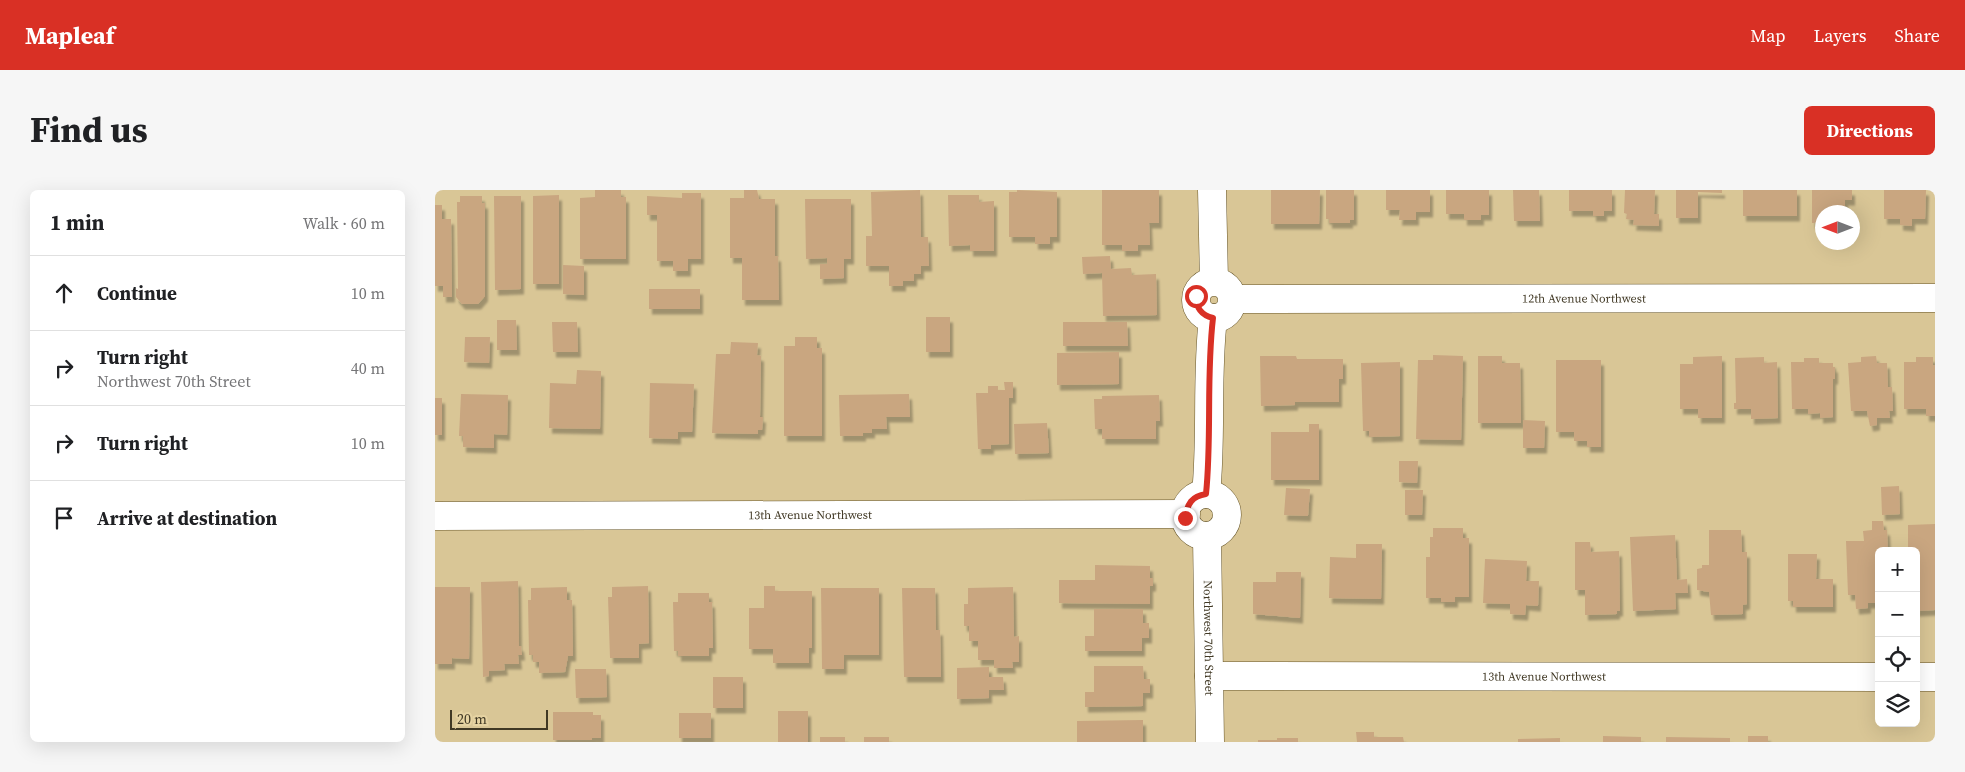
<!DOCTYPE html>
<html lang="en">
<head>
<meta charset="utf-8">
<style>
  :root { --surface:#fff; --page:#f6f6f6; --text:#202124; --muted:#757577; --line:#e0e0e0; --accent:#d93025 }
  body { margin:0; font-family:"Source Serif 4",serif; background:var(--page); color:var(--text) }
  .controls { position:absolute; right:15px; bottom:15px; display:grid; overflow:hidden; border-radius:8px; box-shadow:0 5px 20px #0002 }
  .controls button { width:45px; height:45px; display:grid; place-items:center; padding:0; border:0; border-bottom:1px solid var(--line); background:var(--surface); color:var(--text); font:25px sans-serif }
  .compass { position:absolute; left:1380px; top:15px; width:45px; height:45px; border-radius:50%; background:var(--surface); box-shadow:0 5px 20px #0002; rotate:270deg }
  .scale { position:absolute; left:15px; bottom:12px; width:98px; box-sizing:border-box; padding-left:5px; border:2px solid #403824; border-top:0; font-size:14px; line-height:18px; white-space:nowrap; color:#403824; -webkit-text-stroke:4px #e6d3a2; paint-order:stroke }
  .stop { position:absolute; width:15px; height:15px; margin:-11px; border:4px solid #d93025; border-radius:50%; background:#fff }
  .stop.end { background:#d93025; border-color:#fff; box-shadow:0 1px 5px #0008 }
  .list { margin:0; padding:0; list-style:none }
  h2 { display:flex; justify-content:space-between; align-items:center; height:65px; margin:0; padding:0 20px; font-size:21px }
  h2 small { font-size:16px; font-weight:400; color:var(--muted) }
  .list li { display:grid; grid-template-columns:32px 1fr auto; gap:15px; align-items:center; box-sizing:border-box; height:75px; padding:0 20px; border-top:1px solid var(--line) }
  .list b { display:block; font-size:19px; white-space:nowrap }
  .list p { margin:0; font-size:16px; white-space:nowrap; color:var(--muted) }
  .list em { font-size:16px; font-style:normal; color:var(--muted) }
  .icon { flex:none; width:28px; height:28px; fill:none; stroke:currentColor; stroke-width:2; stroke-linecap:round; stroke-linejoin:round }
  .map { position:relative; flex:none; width:1500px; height:552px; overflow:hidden; border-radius:8px }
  header { display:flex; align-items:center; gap:30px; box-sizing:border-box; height:70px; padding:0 25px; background:var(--accent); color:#fff }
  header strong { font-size:24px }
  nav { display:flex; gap:28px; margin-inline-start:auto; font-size:18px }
  .intro { display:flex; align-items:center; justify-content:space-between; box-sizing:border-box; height:120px; padding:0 30px }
  h1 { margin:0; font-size:35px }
  .button { padding:12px 22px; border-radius:8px; background:var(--accent); color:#fff; font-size:18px; font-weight:700 }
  main { display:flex; gap:30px; padding:0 30px }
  aside { flex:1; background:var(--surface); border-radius:8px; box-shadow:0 5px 20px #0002 }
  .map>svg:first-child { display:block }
  .building { fill:#c9a680; filter:url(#shadow) }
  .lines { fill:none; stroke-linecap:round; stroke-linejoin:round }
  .minor-casing { stroke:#665528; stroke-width:29 }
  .minor { stroke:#fff; stroke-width:28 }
  .route { stroke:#d93025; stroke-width:6 }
  .labels { text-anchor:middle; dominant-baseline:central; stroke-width:4; stroke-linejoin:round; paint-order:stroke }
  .street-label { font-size:12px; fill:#403824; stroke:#e6d3a2 }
</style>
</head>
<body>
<header>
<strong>Mapleaf</strong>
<nav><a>Map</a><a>Layers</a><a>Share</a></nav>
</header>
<div class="intro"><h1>Find us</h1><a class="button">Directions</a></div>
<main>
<aside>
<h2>1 min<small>Walk · 60 m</small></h2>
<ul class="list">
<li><svg class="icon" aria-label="ahead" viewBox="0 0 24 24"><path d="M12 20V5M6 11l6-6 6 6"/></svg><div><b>Continue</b></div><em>10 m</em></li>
<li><svg class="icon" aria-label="right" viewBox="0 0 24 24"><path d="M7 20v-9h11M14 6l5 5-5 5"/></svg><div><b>Turn right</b><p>Northwest 70th Street</p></div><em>40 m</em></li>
<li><svg class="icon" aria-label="right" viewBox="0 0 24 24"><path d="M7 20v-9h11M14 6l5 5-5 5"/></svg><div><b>Turn right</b></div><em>10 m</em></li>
<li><svg class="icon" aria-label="arrive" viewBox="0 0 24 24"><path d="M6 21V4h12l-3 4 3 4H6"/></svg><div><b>Arrive at destination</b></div></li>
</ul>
</aside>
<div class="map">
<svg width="1500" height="552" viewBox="0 0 1500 552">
  <defs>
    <filter id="shadow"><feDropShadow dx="3" dy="5.5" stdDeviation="1" flood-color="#0004"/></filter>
  </defs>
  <rect width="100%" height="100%" fill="#d9c696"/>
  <path class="building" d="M 160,0 L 186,0 L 186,7 L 191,7 L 191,69 L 145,69 L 145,8 L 160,7 Z
    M 309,0 L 322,0 L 324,9 L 340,9 L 340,66 L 343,66 L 344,110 L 307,110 L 307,68 L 295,68 L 295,8 L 309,8 Z
    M 485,0 L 486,47 L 493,47 L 494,76 L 486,76 L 486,84 L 479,84 L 479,91 L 468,91 L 468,96 L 454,96 L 454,76 L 431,76 L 431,46 L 437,46 L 436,2 Z
    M 582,0 L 622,2 L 622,47 L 615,47 L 615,54 L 600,54 L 600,47 L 574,47 L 574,2 L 582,2 Z
    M 667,0 L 724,0 L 724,33 L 714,33 L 715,55 L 703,55 L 703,61 L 687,61 L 687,55 L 667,55 Z
    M 836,0 L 885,0 L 884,34 L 836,34 Z
    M 891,0 L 919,0 L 919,30 L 915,30 L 915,33 L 894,33 L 894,29 L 891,29 Z
    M 951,0 L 995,0 L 995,22 L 981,22 L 981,30 L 964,30 L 965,20 L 951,20 Z
    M 1011,0 L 1054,0 L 1054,25 L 1046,25 L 1046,30 L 1029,30 L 1029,24 L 1011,24 Z
    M 1078,0 L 1104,0 L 1105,31 L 1079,31 Z
    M 1134,0 L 1177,0 L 1177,21 L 1169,21 L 1169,26 L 1158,26 L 1158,21 L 1134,21 Z
    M 1190,0 L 1220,0 L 1219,24 L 1224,24 L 1224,36 L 1198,35 L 1199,30 L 1191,29 L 1192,24 L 1189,23 Z
    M 1241,0 L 1287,0 L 1287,3 L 1263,2 L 1263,28 L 1241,28 Z
    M 1308,0 L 1362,0 L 1362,26 L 1308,26 Z
    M 1377,0 L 1417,0 L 1417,10 L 1410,10 L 1410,22 L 1388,22 L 1388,33 L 1377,33 Z
    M 1449,0 L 1491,0 L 1490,29 L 1477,29 L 1477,36 L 1465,35 L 1465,29 L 1449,29 Z
    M 247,3 L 266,3 L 266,69 L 253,69 L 253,81 L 238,81 L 238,71 L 222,71 L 222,25 L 212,25 L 212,6 L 247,8 Z
    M 124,5 L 124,94 L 98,94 L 98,6 Z
    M 513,5 L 544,5 L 544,12 L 559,11 L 559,61 L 535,61 L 535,55 L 514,56 Z
    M 25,6 L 47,6 L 47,13 L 50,13 L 50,106 L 43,114 L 27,114 L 21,107 L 21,98 L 23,99 L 22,12 L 25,12 Z
    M 59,6 L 86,6 L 86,99 L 60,100 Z
    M 370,9 L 416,9 L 416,69 L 409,69 L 409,88 L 385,89 L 385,74 L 392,74 L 392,68 L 371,69 Z
    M 0,15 L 7,15 L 7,29 L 16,29 L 17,107 L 8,107 L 8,96 L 0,96 Z
    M 675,66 L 676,79 L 696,78 L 697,85 L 721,84 L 722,125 L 668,126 L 667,83 L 648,84 L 647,67 Z
    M 128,75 L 149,76 L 149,105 L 128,104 Z
    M 214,99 L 265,99 L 265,119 L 214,119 Z
    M 491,127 L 515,127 L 515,162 L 491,162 Z
    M 62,130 L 81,130 L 82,160 L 62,160 Z
    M 117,132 L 142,132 L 143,162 L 118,162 Z
    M 628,132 L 692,132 L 693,156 L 628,156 Z
    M 30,147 L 55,147 L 54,173 L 29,172 Z
    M 360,147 L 382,147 L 382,158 L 387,158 L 387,246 L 349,246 L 349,156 L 360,156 Z
    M 296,152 L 323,153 L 322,165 L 326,166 L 325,227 L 328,227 L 327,240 L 323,240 L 323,244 L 277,243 L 281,164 L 295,164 Z
    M 684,162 L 684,194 L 622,195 L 622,163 Z
    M 998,165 L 1028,166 L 1026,250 L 981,249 L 983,170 L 998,170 Z
    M 825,166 L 861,166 L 862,169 L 908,169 L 908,189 L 904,189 L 904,212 L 860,212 L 860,215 L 826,216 Z
    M 1043,166 L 1067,166 L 1067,173 L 1085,173 L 1086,233 L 1043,233 Z
    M 1287,166 L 1287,228 L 1263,228 L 1263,219 L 1245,219 L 1245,174 L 1258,174 L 1258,167 Z
    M 1441,166 L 1442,173 L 1452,173 L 1453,197 L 1457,197 L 1458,221 L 1454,221 L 1455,228 L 1442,228 L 1442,235 L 1435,236 L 1432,221 L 1416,221 L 1413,173 L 1426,172 L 1426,167 Z
    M 1329,167 L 1329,173 L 1342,172 L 1343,228 L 1316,229 L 1316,219 L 1299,219 L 1299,213 L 1301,213 L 1300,168 Z
    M 1481,167 L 1498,167 L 1498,175 L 1500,175 L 1500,226 L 1491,226 L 1491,219 L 1469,219 L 1469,172 L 1481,172 Z
    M 1369,168 L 1384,168 L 1384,173 L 1398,173 L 1398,177 L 1400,177 L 1400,189 L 1398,189 L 1398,227 L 1385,228 L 1385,223 L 1373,224 L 1373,219 L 1357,219 L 1356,172 L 1369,172 Z
    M 1121,170 L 1166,170 L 1166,257 L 1152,257 L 1152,251 L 1139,251 L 1139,242 L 1121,242 Z
    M 965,172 L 965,246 L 934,247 L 934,241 L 928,241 L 926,173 Z
    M 142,180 L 166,181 L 165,239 L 114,238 L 115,193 L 141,194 Z
    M 569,192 L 578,192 L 578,208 L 574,208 L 574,254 L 556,255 L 556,259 L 543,259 L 541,203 L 553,203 L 553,196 L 563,196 L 563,200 L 570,200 Z
    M 215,193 L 259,194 L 257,242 L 243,242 L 243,249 L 214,248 Z
    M 26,204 L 73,205 L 72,245 L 59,244 L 59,258 L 28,257 L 28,246 L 24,246 Z
    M 474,204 L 475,227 L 451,227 L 452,239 L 437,239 L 437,243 L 428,243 L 428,246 L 405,246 L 404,205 Z
    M 724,205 L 725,231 L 721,231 L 721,249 L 667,249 L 667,239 L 660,239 L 659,209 L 667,209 L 667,206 Z
    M 0,208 L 7,208 L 7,245 L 0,245 Z
    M 1088,230 L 1110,231 L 1109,258 L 1088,258 Z
    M 612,233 L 614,263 L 580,264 L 579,234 Z
    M 874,234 L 884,234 L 884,290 L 836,290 L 836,242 L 874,242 Z
    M 964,271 L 983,271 L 982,293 L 964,292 Z
    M 1464,296 L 1465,324 L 1447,325 L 1446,297 Z
    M 851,298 L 875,299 L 873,326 L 849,325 Z
    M 970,300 L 988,300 L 987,325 L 970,325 Z
    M 1437,331 L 1448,331 L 1449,340 L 1452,340 L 1453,361 L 1444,361 L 1444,413 L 1433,413 L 1433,418 L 1421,419 L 1420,405 L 1413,405 L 1411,351 L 1429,351 L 1428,341 L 1437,340 Z
    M 1500,334 L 1500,420 L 1481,421 L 1481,361 L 1473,361 L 1473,335 Z
    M 998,338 L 1028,338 L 1028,348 L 1034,348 L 1034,407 L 1020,407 L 1020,412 L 1006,412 L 1006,408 L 991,408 L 991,367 L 995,367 L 995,347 L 998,347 Z
    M 1274,340 L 1306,340 L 1307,362 L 1312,362 L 1312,414 L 1308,415 L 1308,424 L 1276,425 L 1274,402 L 1262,400 L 1262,379 L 1267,378 L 1267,375 L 1274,375 Z
    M 1240,345 L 1242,390 L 1252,389 L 1253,403 L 1240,403 L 1241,419 L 1198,421 L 1195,347 Z
    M 1140,352 L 1155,352 L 1156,362 L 1184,361 L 1185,421 L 1182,421 L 1182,424 L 1150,425 L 1150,400 L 1140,400 Z
    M 921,354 L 947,354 L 946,409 L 894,408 L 895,367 L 921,368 Z
    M 1353,364 L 1382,364 L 1381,389 L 1398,389 L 1398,417 L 1358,417 L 1358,411 L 1353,411 Z
    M 1050,369 L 1092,371 L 1091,391 L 1104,391 L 1103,416 L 1091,415 L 1090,425 L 1075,424 L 1075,414 L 1048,413 Z
    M 660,375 L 715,376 L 715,388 L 718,388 L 718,396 L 715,396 L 715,414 L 624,413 L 624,390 L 660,390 Z
    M 841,382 L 866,382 L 865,428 L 818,424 L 818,392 L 841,392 Z
    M 83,391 L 84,456 L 86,456 L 87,465 L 83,465 L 84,474 L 69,474 L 70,480 L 54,481 L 54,486 L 48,487 L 46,392 Z
    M 213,396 L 214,453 L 204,454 L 204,468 L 175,468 L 173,407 L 177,407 L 177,397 Z
    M 329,396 L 340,396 L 340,401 L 377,401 L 377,458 L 374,458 L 374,473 L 338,473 L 338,459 L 314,459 L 314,418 L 329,418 Z
    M 0,397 L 35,397 L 34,469 L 17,468 L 17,474 L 0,474 Z
    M 132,397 L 132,410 L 137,410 L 138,466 L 133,466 L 130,482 L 104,483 L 104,472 L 98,472 L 98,465 L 94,465 L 93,410 L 96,410 L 96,398 Z
    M 578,397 L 579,447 L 584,446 L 584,472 L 577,472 L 578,478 L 559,478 L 559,470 L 543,470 L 543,451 L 534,451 L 534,436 L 529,436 L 529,414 L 533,414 L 533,398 Z
    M 386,398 L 444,398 L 444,465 L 409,465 L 409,479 L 387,479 Z
    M 467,398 L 500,398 L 501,440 L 505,440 L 506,487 L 469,487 Z
    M 243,403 L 274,403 L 274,412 L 277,412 L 278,458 L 274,458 L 274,466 L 243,466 L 243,461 L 239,461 L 238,412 L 243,412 Z
    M 659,419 L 708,419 L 708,433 L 714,433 L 714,448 L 707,448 L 707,461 L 650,461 L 650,446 L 659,446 Z
    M 659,476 L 708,476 L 709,489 L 715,489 L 715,503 L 708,503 L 708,516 L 650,517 L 650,502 L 659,502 Z
    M 554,477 L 554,487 L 568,487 L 569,500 L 554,500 L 554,508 L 522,509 L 522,478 Z
    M 140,479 L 171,479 L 172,507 L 141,508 Z
    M 278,487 L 308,487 L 308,518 L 278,518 Z
    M 343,521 L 373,521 L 373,552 L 343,552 Z
    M 118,522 L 158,522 L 158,525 L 166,525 L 166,548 L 157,548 L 157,550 L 118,550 Z
    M 244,523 L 276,523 L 276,548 L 244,548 Z
    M 708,530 L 708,552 L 642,552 L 642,531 Z
    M 921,542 L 939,542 L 939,547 L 968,547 L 969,552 L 922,552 Z
    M 1168,546 L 1206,547 L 1206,552 L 1168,552 Z
    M 1313,546 L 1333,546 L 1333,552 L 1313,552 Z
    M 385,547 L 410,547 L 410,552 L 385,552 Z
    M 429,547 L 454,547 L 454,552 L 429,552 Z
    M 1231,547 L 1295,548 L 1295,552 L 1231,552 Z
    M 842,548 L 863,548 L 863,552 L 823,552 L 823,550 L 842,550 Z
    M 1125,548 L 1125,552 L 1083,552 L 1083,549 Z"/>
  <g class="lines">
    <defs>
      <g id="minor">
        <path d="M 777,0 L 779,91"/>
        <circle cx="779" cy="110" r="18"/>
        <path id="s1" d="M 798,109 L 1500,108"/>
        <path d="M 771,304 C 777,246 771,187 778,128"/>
        <circle cx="771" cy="325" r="21"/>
        <path id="s2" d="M 0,326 L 751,324"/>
        <path id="s3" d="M 772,346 L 775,552"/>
        <path id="s4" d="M 774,486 L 1444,487"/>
        <path d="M 1481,487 L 1500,487"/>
      </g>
    </defs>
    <use href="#minor" class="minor-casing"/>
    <use href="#minor" class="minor"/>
  </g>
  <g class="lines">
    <path class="route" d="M 750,328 C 752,314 757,306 771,304 C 777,246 771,187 778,128 C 766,125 761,118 761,106"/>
  </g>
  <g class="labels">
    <g class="street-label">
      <text stroke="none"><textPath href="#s1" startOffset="351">12th Avenue Northwest</textPath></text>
      <text stroke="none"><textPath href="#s2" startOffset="375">13th Avenue Northwest</textPath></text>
      <text stroke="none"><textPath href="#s3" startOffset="102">Northwest 70th Street</textPath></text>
      <text stroke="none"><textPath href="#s4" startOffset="335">13th Avenue Northwest</textPath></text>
    </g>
  </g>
</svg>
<div class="controls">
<button>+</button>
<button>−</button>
<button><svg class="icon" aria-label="locate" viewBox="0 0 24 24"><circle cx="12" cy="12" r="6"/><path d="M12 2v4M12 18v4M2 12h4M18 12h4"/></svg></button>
<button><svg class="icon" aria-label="layers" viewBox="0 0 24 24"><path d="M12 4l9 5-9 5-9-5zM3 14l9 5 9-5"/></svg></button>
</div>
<svg class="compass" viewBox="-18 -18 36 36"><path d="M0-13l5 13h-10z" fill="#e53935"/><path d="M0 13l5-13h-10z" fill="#757577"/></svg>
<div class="scale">20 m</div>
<div class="stop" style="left:761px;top:106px"></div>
<div class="stop end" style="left:750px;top:328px"></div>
</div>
</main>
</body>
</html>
